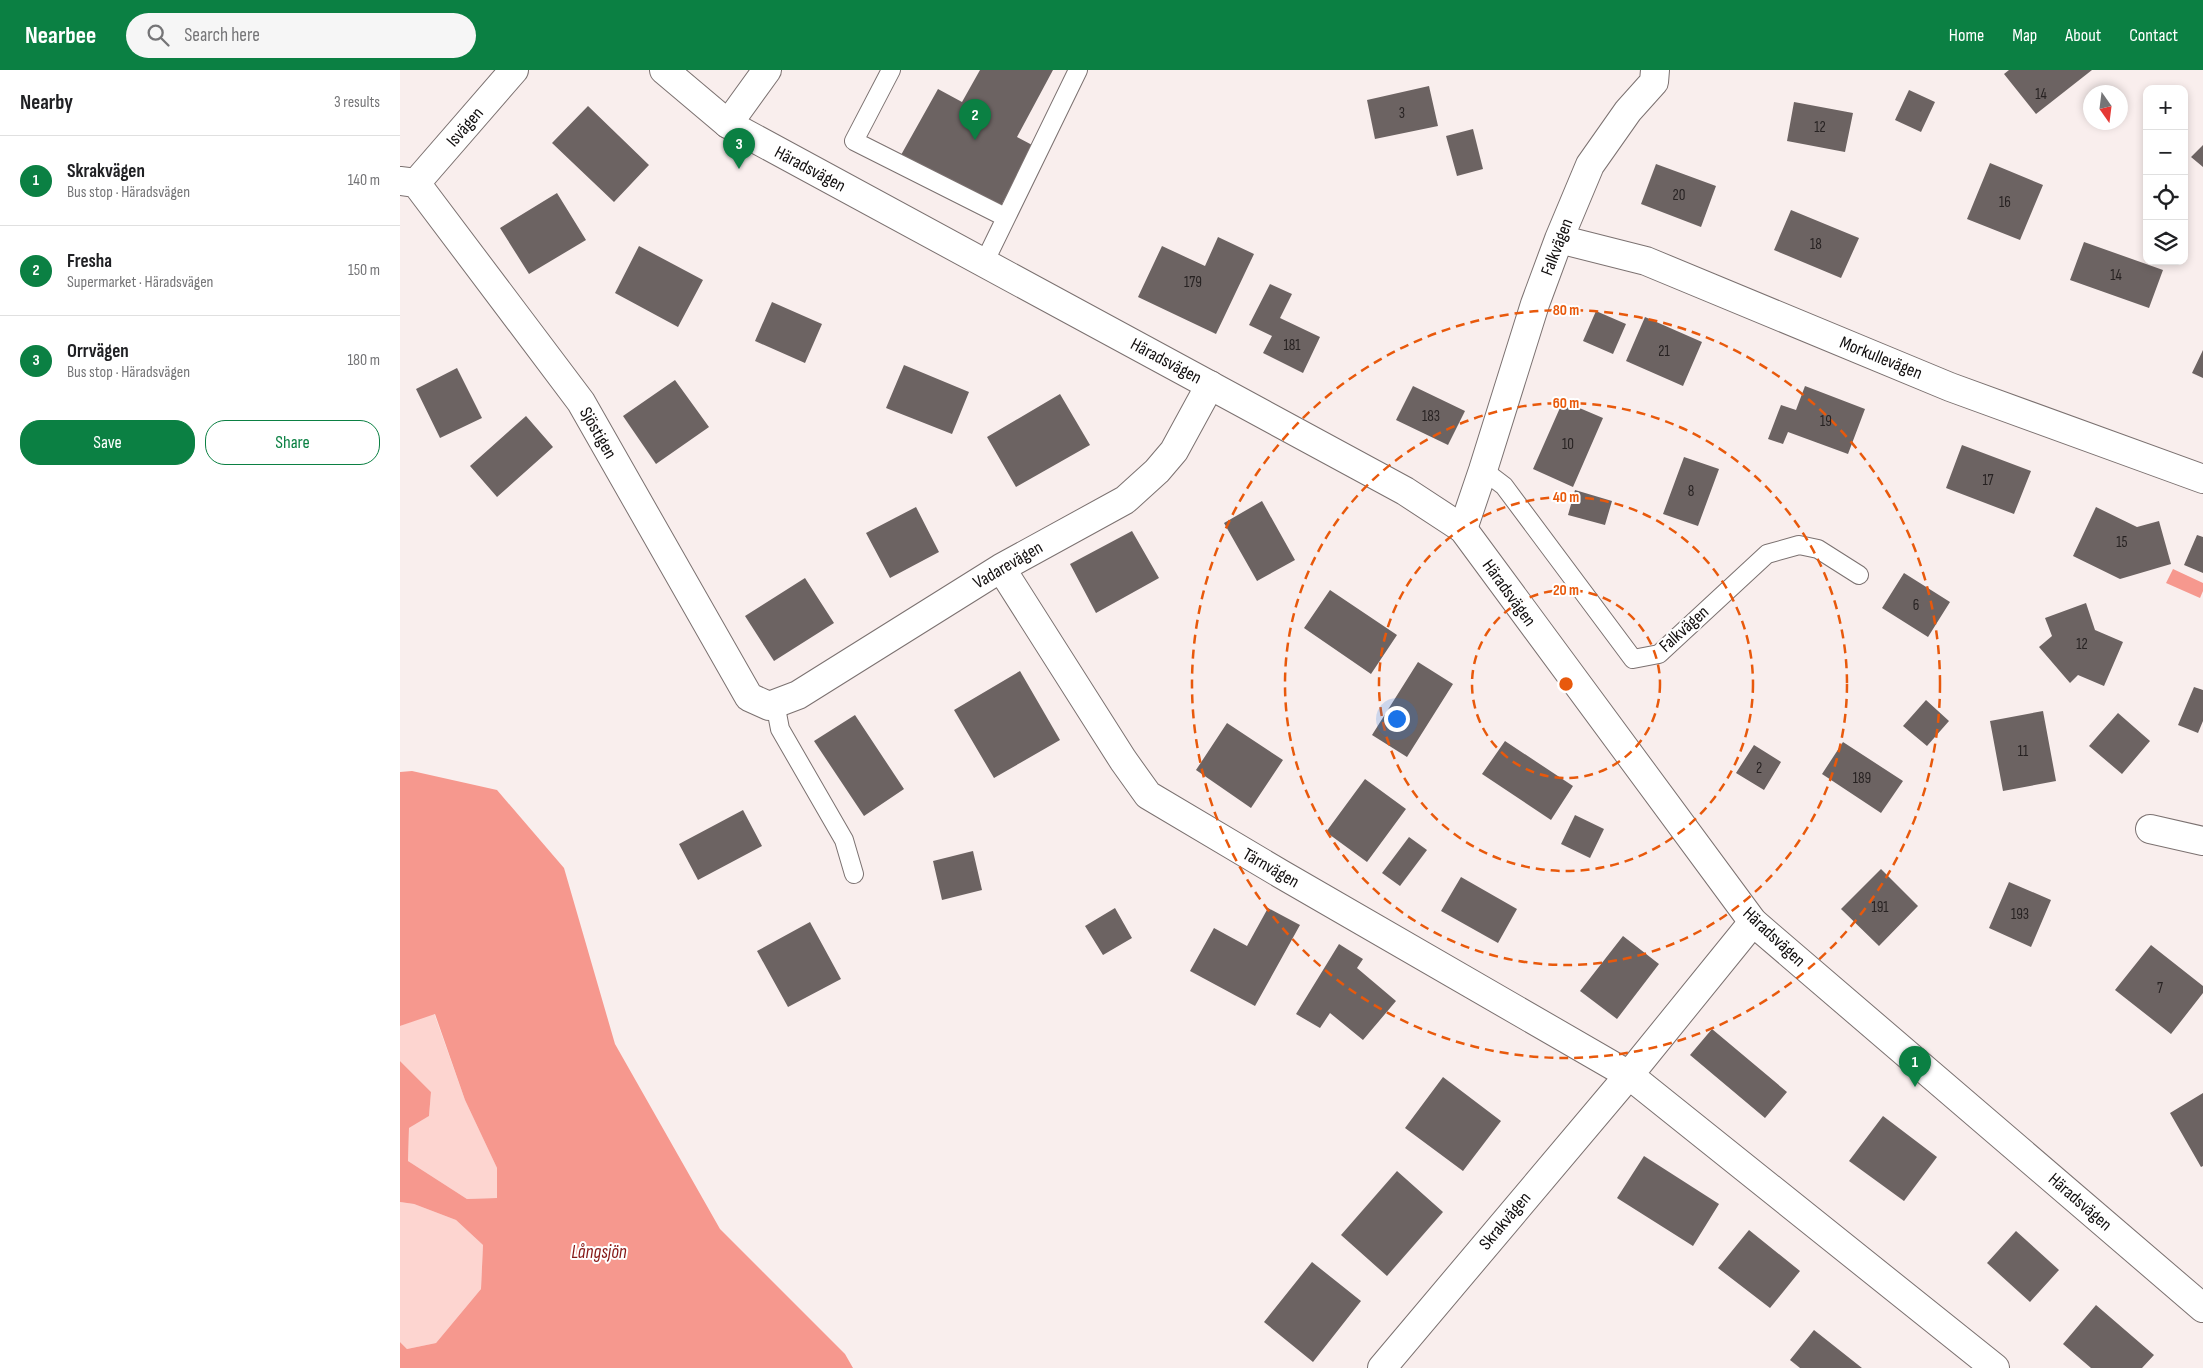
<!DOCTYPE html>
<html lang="en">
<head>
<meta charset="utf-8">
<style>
  :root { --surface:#fff; --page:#f6f6f6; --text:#202124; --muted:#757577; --line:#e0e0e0; --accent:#0b8043 }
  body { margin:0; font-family:"Sofia Sans Condensed",sans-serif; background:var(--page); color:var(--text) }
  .controls { position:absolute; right:15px; top:15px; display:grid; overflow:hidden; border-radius:10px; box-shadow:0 2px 8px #0003 }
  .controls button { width:45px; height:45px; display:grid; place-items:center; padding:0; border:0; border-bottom:1px solid var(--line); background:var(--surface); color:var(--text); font:25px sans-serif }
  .compass { position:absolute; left:1683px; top:15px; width:45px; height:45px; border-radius:50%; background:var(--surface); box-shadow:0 2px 8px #0003; rotate:166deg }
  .you { position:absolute; left:996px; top:648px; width:18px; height:18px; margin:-12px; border:4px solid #fff; border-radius:50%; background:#1a73e8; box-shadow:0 0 0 8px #1a73e833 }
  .badge { display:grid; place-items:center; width:32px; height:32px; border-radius:50%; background:var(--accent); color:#fff; font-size:16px; font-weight:700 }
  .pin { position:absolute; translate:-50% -41px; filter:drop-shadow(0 1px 2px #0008) }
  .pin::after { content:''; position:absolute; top:26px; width:18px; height:15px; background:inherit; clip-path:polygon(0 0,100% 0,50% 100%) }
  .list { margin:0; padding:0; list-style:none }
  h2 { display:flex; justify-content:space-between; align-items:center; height:65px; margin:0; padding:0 20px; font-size:21px }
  h2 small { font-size:16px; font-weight:400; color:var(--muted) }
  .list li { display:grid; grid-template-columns:32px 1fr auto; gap:15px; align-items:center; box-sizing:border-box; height:90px; padding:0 20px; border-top:1px solid var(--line) }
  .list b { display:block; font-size:19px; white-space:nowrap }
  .list p { margin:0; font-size:16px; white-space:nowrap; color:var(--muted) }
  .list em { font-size:16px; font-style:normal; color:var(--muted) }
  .actions { display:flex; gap:10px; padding:15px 20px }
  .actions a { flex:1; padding:11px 0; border:1px solid var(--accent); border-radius:20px; text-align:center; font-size:18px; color:var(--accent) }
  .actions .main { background:var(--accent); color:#fff }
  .icon { flex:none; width:28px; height:28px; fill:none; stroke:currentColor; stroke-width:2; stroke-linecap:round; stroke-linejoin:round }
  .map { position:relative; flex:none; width:1803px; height:1298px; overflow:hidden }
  header { display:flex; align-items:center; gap:30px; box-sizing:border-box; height:70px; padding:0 25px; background:var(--accent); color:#fff }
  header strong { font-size:24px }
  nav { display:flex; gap:28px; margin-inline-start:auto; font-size:18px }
  .search { width:350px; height:45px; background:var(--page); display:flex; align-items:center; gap:12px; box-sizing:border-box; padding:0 18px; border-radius:28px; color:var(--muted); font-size:19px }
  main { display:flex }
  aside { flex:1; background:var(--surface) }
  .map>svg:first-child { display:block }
  .green { fill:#fdd5d0 }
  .water { fill:#f6988e }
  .building { fill:#6c6362 }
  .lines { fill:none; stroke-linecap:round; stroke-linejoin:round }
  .service-casing { stroke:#7b7170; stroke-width:20 }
  .minor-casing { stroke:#7b7170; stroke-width:30 }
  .tertiary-casing { stroke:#7b7170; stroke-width:30 }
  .service { stroke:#fff; stroke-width:18 }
  .minor { stroke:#fff; stroke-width:28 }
  .tertiary { stroke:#fff; stroke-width:28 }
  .ring { fill:none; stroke:#e8590c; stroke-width:2.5; stroke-dasharray:9 6 }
  .labels { text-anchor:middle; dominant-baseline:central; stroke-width:4; stroke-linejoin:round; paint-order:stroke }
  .number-label { font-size:15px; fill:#272222 }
  .street-label { font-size:18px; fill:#100d0d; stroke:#fff }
  .water-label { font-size:19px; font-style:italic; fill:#861817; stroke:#fff }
  .centre { fill:#e8590c; stroke:#fff; stroke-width:2.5 }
  .ring-label { font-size:15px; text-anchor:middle; font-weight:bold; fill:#e8590c; stroke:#fff; stroke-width:4; stroke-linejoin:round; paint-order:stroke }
</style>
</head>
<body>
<header>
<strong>Nearbee</strong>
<div class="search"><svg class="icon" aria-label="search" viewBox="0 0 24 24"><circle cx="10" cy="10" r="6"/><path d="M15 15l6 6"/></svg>Search here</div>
<nav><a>Home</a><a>Map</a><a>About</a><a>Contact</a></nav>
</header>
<main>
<aside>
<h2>Nearby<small>3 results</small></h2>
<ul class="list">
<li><span class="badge">1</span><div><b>Skrakvägen</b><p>Bus stop · Häradsvägen</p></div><em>140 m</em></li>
<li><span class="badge">2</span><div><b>Fresha</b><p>Supermarket · Häradsvägen</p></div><em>150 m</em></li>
<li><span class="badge">3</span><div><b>Orrvägen</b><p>Bus stop · Häradsvägen</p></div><em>180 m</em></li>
</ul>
<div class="actions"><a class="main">Save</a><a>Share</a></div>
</aside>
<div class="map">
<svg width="1803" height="1298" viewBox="0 0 1803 1298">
  <rect width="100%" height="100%" fill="#f9eeed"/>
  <path class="green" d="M 34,943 L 65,1030 L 97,1098 L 97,1128 L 67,1129 L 8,1091 L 9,1058 L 29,1046 L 31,1022 L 0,991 L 0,956 Z
    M 0,1132 L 14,1134 L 56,1150 L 83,1175 L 81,1219 L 36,1273 L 7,1279 L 0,1272 Z"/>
  <path class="water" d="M 1773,499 L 1803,513 L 1803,521 L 1800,528 L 1766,513 Z
    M 12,701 L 97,720 L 164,798 L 215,974 L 320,1159 L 445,1284 L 453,1298 L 0,1298 L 0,1272 L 7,1279 L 36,1273 L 81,1219 L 83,1175 L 56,1150 L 14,1134 L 0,1132 L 0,991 L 31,1022 L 29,1046 L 9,1058 L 8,1091 L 67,1129 L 97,1128 L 97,1098 L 65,1030 L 35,944 L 0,956 L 0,702 Z"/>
  <path class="building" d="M 580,0 L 653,0 L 617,67 L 634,76 L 599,139 L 501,85 L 538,19 L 562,32 Z
    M 1609,0 L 1692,0 L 1636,44 L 1604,4 Z
    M 1029,16 L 1038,56 L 975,69 L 967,30 Z
    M 1509,20 L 1535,32 L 1521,62 L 1495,50 Z
    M 1394,32 L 1453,43 L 1445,82 L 1387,71 Z
    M 188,36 L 249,95 L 214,132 L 152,73 Z
    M 1073,59 L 1083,99 L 1057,106 L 1046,66 Z
    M 1803,75 L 1803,97 L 1791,87 Z
    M 1590,93 L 1643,115 L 1620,170 L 1567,149 Z
    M 1256,94 L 1316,116 L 1301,157 L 1241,134 Z
    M 157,123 L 186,170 L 129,204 L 100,158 Z
    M 1391,140 L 1459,168 L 1441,208 L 1374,180 Z
    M 818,167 L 854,184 L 816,264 L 738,227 L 762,176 L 805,196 Z
    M 1684,172 L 1763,200 L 1749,238 L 1670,210 Z
    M 239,176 L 303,210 L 278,257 L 215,223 Z
    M 870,214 L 892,224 L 880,248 L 920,267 L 903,303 L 863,283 L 872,266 L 849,255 Z
    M 372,232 L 422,254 L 405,293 L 355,271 Z
    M 1196,241 L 1226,254 L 1213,284 L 1183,271 Z
    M 1245,247 L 1302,272 L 1283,316 L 1226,291 Z
    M 1803,280 L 1803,308 L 1792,303 Z
    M 504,295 L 569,322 L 552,364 L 486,338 Z
    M 57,298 L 82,348 L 40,368 L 16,319 Z
    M 275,310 L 309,357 L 256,394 L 223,346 Z
    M 1013,316 L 1065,341 L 1048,375 L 996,350 Z
    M 1405,316 L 1465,339 L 1448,384 L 1388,362 L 1383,374 L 1368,369 L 1381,335 L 1396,340 Z
    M 660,324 L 690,375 L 616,417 L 587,367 Z
    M 1163,331 L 1203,348 L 1173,417 L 1133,399 Z
    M 126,346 L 153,377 L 97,427 L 70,396 Z
    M 1562,375 L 1631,401 L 1614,444 L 1546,418 Z
    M 1284,387 L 1319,399 L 1298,456 L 1263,444 Z
    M 1175,420 L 1212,431 L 1205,455 L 1168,445 Z
    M 862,431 L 895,490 L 857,511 L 824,453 Z
    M 516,437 L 539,482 L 490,508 L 466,463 Z
    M 1696,437 L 1737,457 L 1759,451 L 1771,494 L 1720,509 L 1673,486 Z
    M 732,461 L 759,508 L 696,543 L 670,494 Z
    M 1797,465 L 1803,467 L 1803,503 L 1784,495 Z
    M 1504,503 L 1550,532 L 1528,567 L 1482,538 Z
    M 405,508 L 434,553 L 374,591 L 345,546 Z
    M 930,520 L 997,565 L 971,604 L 904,558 Z
    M 1686,533 L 1695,560 L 1723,572 L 1704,616 L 1678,605 L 1670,613 L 1639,577 L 1652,566 L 1645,548 Z
    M 1018,592 L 1053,614 L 1007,687 L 972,665 Z
    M 620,601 L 660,670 L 594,708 L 554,640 Z
    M 1794,617 L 1803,620 L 1803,651 L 1798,663 L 1778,655 Z
    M 1526,630 L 1549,651 L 1527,676 L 1503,656 Z
    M 1643,641 L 1656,711 L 1603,721 L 1590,651 Z
    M 1718,643 L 1750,671 L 1722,704 L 1689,676 Z
    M 455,645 L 504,719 L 464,746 L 414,671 Z
    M 827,653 L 883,690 L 851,738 L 796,700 Z
    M 1105,671 L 1173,716 L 1151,750 L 1082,704 Z
    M 1443,672 L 1503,711 L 1481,743 L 1422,704 Z
    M 1354,675 L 1381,692 L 1364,720 L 1336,703 Z
    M 965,709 L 1006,739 L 967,792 L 926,762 Z
    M 343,740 L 362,776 L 298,810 L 279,774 Z
    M 1175,745 L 1204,759 L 1190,788 L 1161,774 Z
    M 1009,767 L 1027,780 L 1000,816 L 982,803 Z
    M 573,781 L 582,820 L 542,830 L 533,791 Z
    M 1481,799 L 1518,836 L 1479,876 L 1441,839 Z
    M 1061,807 L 1117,839 L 1098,873 L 1041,841 Z
    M 1609,812 L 1651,830 L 1631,877 L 1589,858 Z
    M 715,838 L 732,868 L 703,885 L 685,856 Z
    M 868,838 L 900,855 L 855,936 L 790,901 L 814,858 L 847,876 Z
    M 410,852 L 441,909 L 388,937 L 357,881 Z
    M 1223,866 L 1259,894 L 1217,949 L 1180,921 Z
    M 939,874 L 963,889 L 957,898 L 996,931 L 963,970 L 930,943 L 920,958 L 896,944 Z
    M 1751,875 L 1803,916 L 1803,923 L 1771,964 L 1715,920 Z
    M 1312,959 L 1387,1022 L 1365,1048 L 1290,985 Z
    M 1043,1007 L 1101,1051 L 1063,1101 L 1005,1058 Z
    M 1803,1023 L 1803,1096 L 1801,1097 L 1770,1043 Z
    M 1483,1046 L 1537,1087 L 1504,1131 L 1449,1091 Z
    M 1244,1086 L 1319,1134 L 1293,1176 L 1217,1128 Z
    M 997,1101 L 1043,1142 L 987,1206 L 941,1165 Z
    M 1349,1160 L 1400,1201 L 1370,1238 L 1318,1198 Z
    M 1616,1161 L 1659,1200 L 1630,1232 L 1587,1193 Z
    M 912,1192 L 961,1231 L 913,1292 L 864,1252 Z
    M 1696,1235 L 1754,1285 L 1742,1298 L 1691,1298 L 1663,1274 Z
    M 1414,1260 L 1462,1298 L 1400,1298 L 1390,1290 Z"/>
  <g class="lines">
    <defs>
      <path id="service" d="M 491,0 L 454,71 L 605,147
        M 584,193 L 678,0
        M 1083,400 L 1104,416 L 1233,589 L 1259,584 L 1367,484 L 1399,475 L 1418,479 L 1459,505
        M 375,633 L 380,659 L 444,770 L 454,804"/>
      <path id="minor" d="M 328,54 L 367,0
        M 0,111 L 16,113 L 181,332 L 349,627 L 369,636 L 398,625 L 601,498 L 725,430 L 757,401 L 774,381 L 810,315
        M 16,113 L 114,0
        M 1159,169 L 1246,191 L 1550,317 L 1803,409
        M 1063,459 L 1083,400 L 1135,234 L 1159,169 L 1190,95 L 1228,41 L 1254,12 L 1255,0
        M 601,498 L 723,690 L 748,725 L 881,804 L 1229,1005 L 1595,1298
        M 1750,759 L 1803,771
        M 982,1298 L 1229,1005 L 1353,852"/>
      <path id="tertiary" d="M 264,0 L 328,54 L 1005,421 L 1063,459 L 1353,852 L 1803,1238"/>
    </defs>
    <use href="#service" class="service-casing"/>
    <use href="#minor" class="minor-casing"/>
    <use href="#tertiary" class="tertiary-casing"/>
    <use href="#service" class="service"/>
    <use href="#minor" class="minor"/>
    <use href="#tertiary" class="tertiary"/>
  </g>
  <g class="ring">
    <circle cx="1166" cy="614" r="94"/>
    <circle cx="1166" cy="614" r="187"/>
    <circle cx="1166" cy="614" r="281"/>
    <circle cx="1166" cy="614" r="374"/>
  </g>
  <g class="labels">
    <g class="number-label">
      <text x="1641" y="24">14</text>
      <text x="1002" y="43">3</text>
      <text x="1420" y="57">12</text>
      <text x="1279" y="125">20</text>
      <text x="1605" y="132">16</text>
      <text x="1416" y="174">18</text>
      <text x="1716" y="205">14</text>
      <text x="793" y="212">179</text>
      <text x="892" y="275">181</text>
      <text x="1264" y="281">21</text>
      <text x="1031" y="346">183</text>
      <text x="1426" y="351">19</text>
      <text x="1168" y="374">10</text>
      <text x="1588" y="410">17</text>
      <text x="1291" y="421">8</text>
      <text x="1722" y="472">15</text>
      <text x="1516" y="535">6</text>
      <text x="1682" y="574">12</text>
      <text x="1623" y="681">11</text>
      <text x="1359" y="698">2</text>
      <text x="1462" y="708">189</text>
      <text x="1480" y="837">191</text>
      <text x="1620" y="844">193</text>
      <text x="1760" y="918">7</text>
    </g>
    <g class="street-label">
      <text transform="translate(65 57) rotate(-49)">Isvägen</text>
      <text transform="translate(410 99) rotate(28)">Häradsvägen</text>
      <text transform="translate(1157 177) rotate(-69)">Falkvägen</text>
      <text transform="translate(1481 288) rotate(22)">Morkullevägen</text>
      <text transform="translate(766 291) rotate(28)">Häradsvägen</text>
      <text transform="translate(198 363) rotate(60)">Sjöstigen</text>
      <text transform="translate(608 495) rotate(-30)">Vadarevägen</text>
      <text transform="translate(1109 523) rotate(54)">Häradsvägen</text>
      <text transform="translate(1284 559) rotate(-42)">Falkvägen</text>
      <text transform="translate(871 798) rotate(30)">Tärnvägen</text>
      <text transform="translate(1374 867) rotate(43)">Häradsvägen</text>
      <text transform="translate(1680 1132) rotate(41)">Häradsvägen</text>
      <text transform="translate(1105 1151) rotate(-50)">Skrakvägen</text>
    </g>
    <g class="water-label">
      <text x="199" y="1182">Långsjön</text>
    </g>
  </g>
  <circle cx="1166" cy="614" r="8" class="centre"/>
  <g class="ring-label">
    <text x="1166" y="245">80 m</text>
    <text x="1166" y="338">60 m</text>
    <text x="1166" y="432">40 m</text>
    <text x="1166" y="525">20 m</text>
  </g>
</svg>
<div class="controls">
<button>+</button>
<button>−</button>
<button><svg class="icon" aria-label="locate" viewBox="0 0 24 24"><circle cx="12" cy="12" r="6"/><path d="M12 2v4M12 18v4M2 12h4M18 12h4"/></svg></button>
<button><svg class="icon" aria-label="layers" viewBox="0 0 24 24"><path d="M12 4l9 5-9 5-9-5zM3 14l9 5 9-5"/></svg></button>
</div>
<svg class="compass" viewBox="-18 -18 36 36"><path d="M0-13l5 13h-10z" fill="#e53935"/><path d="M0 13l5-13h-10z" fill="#757577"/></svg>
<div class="you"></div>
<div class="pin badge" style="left:1515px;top:1017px">1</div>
<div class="pin badge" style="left:575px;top:70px">2</div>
<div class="pin badge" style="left:339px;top:99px">3</div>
</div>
</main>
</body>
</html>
